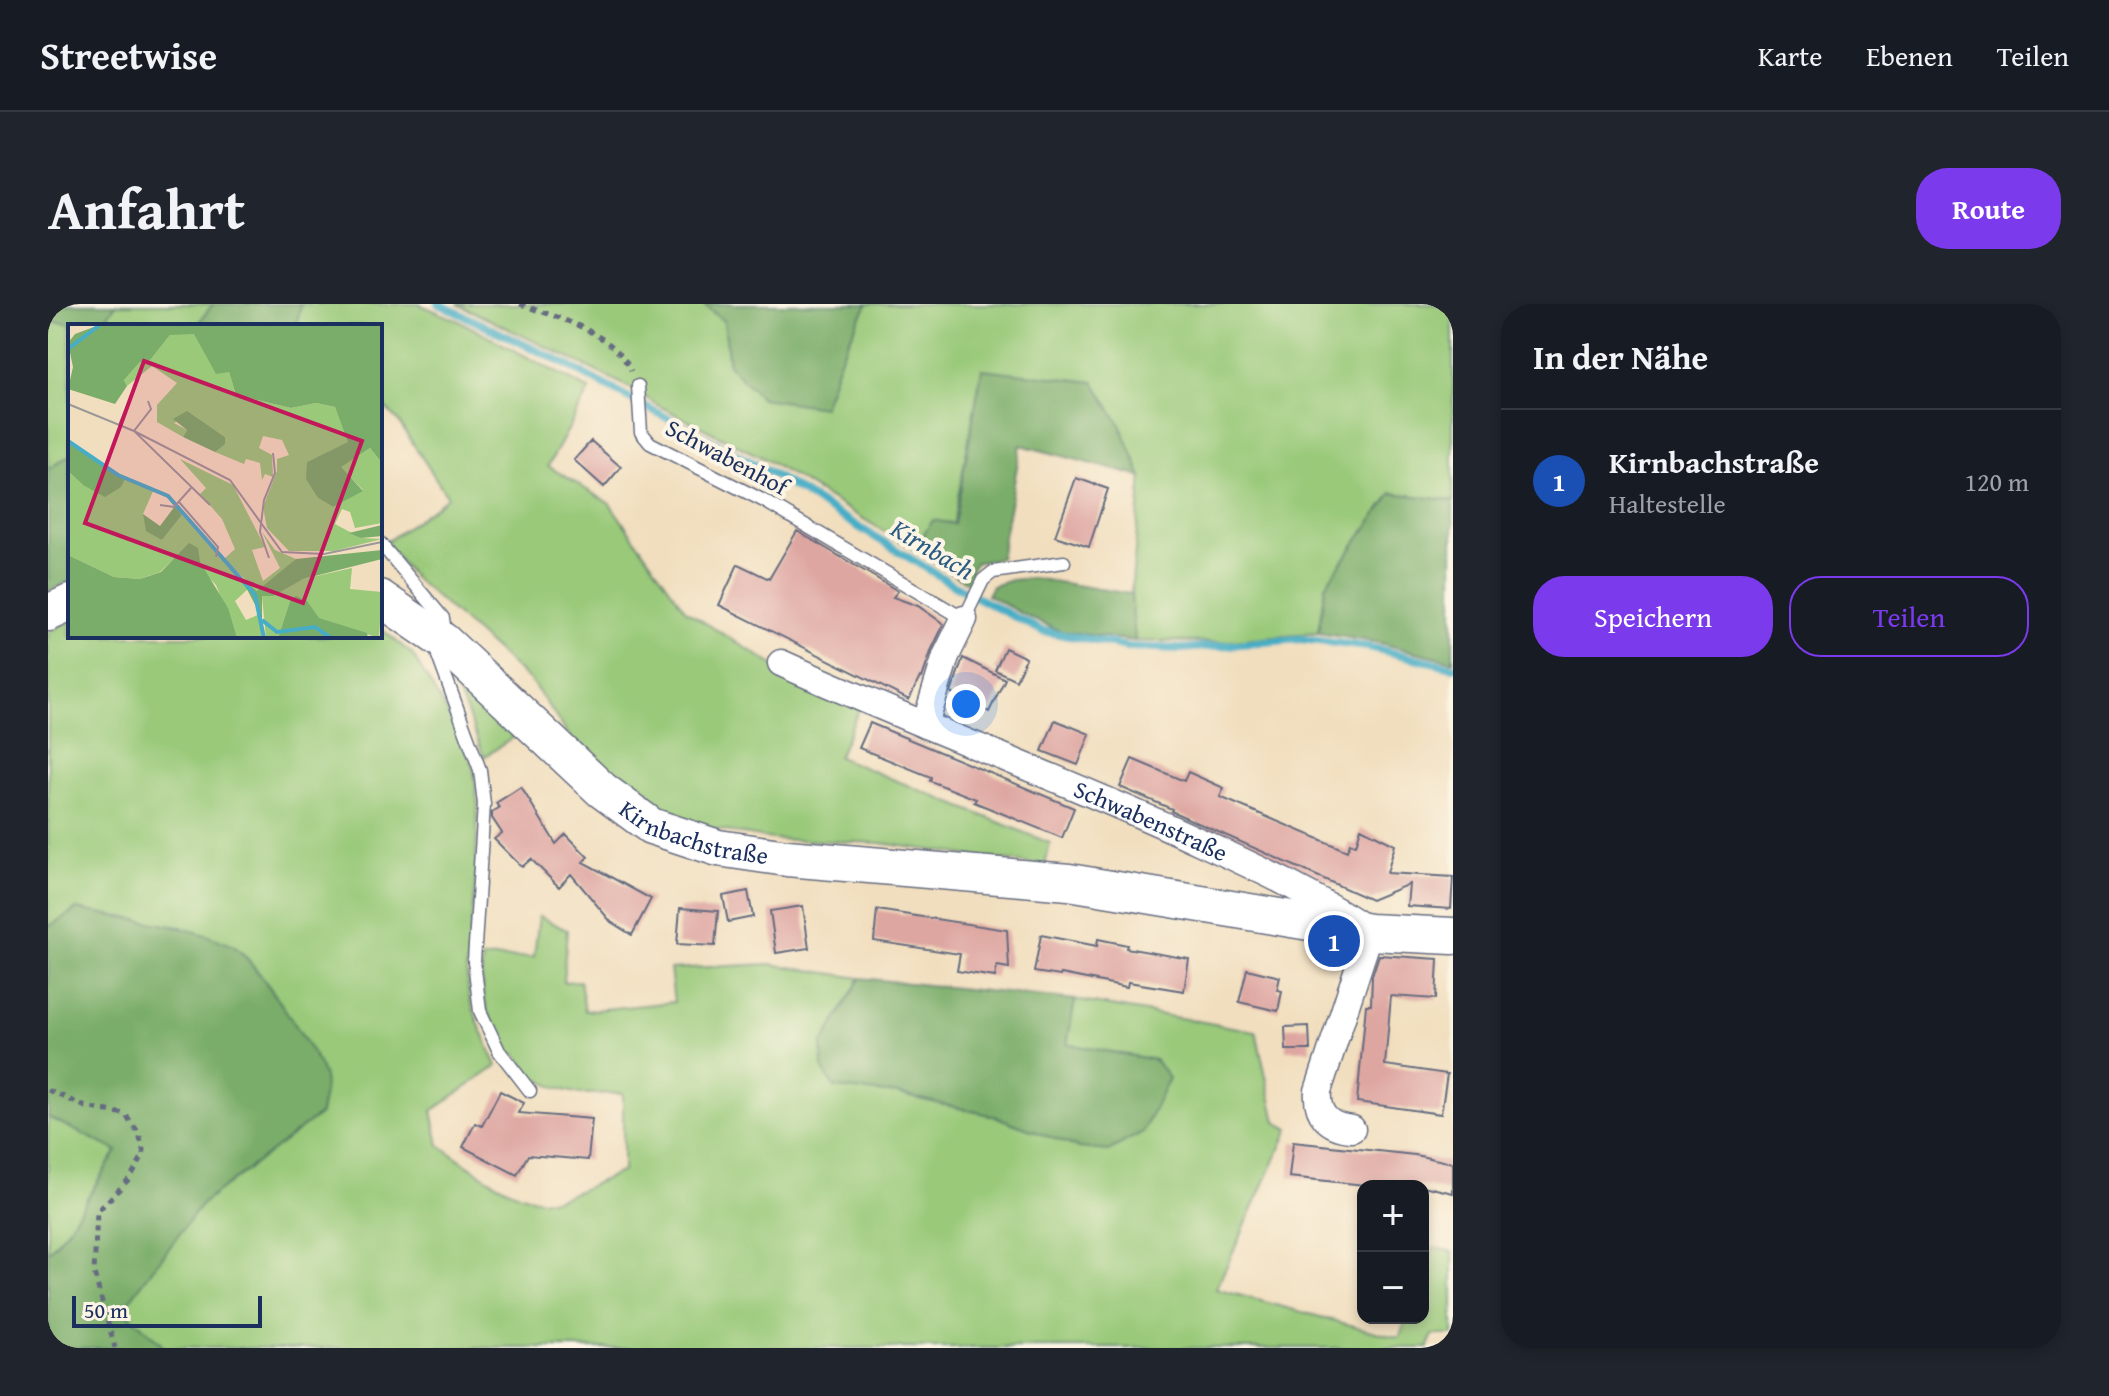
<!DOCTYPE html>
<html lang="de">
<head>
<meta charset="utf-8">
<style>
  :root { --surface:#171b24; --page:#20242c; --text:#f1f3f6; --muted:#9ea1a6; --line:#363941; --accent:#7c3aed }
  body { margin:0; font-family:"Gentium Book Plus",serif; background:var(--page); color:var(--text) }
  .controls { position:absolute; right:24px; bottom:24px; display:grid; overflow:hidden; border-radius:16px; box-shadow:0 4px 12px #0003 }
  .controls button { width:72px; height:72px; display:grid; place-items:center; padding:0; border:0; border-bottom:2px solid var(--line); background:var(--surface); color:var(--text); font:40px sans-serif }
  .scale { position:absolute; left:24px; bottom:20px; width:190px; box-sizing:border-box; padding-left:8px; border:4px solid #1b2f5e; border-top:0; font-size:22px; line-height:28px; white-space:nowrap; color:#1b2f5e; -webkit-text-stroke:6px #fcf5e5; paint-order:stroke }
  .you { position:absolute; left:918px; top:400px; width:28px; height:28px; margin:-20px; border:6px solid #fff; border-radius:50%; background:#1a73e8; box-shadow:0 0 0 12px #1a73e833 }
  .badge { display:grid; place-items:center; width:52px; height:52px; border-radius:50%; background:var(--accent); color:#fff; font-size:26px; font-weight:700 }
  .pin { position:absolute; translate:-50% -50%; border:4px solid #fff; box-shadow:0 2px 8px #0006 }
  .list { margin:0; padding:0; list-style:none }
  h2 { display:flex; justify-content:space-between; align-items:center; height:104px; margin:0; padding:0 32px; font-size:34px }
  h2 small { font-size:26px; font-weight:400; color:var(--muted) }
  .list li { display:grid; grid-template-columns:52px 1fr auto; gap:24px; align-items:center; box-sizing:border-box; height:144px; padding:0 32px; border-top:2px solid var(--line) }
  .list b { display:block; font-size:30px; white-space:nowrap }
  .list p { margin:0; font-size:26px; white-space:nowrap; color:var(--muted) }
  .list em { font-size:26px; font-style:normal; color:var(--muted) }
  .actions { display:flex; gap:16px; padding:24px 32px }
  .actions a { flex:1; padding:18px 0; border:2px solid var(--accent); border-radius:32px; text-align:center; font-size:28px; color:var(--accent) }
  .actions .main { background:var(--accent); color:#fff }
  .map { position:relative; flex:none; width:1405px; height:1044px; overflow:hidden; border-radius:32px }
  header { display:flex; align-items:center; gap:48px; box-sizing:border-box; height:112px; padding:0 40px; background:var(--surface); border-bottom:2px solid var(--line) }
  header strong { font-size:38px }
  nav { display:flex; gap:44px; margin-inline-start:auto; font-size:28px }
  .intro { display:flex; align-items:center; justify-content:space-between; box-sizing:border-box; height:192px; padding:0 48px }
  h1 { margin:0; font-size:56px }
  .button { padding:20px 36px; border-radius:32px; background:var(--accent); color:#fff; font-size:28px; font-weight:700 }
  main { display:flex; gap:48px; padding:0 48px }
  aside { flex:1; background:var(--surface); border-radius:32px; box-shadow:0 4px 12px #0003 }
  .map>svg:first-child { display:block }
  .green { fill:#99c979; stroke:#5a7c6c; stroke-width:2 }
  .forest { fill:#7aad69; stroke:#4a6e64; stroke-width:2 }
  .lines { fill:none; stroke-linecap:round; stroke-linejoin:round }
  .stream { stroke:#47adc6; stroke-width:8 }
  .building { fill:#dea6a1 }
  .service-casing { stroke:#666c80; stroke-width:15 }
  .minor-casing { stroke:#666c80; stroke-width:29 }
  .secondary-casing { stroke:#666c80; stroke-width:39 }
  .path { stroke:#666c80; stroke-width:5; stroke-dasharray:6 6; stroke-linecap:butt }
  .service { stroke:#fff; stroke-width:12 }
  .minor { stroke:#fff; stroke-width:26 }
  .secondary { stroke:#fff; stroke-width:36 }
  .labels { text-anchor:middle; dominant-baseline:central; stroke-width:8; stroke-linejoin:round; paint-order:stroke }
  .street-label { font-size:24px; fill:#1b2f5e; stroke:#fcf5e5 }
  .water-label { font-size:26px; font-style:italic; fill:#2a5b82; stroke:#fcf5e5 }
  .inset-river { fill:none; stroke:#47adc6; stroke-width:4 }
  .inset-road { fill:none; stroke:#9b9898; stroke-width:2 }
  .view { fill:#c2185b; fill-opacity:0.15; stroke:#c2185b; stroke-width:4 }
  .inset-edge { fill:none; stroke:#1b2f5e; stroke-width:4 }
</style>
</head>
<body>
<header>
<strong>Streetwise</strong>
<nav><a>Karte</a><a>Ebenen</a><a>Teilen</a></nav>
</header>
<div class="intro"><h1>Anfahrt</h1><a class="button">Route</a></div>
<main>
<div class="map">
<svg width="1405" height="1044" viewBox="0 0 1405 1044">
  <rect width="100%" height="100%" fill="#fcf5e5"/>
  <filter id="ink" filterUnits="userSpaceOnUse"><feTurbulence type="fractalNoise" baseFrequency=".0125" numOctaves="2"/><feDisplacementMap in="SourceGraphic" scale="16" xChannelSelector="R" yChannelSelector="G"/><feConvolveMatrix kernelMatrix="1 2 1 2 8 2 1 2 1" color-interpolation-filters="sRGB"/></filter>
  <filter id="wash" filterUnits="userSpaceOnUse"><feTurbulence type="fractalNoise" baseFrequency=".006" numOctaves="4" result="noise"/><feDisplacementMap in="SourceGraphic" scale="32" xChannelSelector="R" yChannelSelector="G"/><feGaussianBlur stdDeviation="1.8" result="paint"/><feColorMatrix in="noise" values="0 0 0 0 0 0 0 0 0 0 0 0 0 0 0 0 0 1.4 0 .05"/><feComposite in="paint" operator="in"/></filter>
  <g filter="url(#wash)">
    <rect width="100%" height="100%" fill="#f1debe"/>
    <path class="green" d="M 68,0 L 165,0 L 148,22 L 22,22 L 22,151 L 0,165 L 0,18 L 53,20 Z
      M 253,0 L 371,0 L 415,19 L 542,86 L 500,162 L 562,200 L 638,307 L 729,363 L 812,403 L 790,453 L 1002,539 L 997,562 L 832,539 L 724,535 L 643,521 L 606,506 L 569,481 L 523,434 L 482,376 L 364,272 L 337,239 L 400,193 L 350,117 L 332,98 L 332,22 L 248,22 Z
      M 409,0 L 655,0 L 676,17 L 681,61 L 775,103 L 794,50 L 819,0 L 1405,0 L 1405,197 L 1344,189 L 1277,282 L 1270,329 L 1173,338 L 1087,337 L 1083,290 L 1094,173 L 934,65 L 905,220 L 876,231 L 872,249 L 713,153 L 609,101 L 581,83 Z
      M 22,317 L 22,332 L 332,332 L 332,324 L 364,350 L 403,415 L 425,461 L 430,503 L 427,581 L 418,663 L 421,693 L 431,721 L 449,762 L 384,807 L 391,841 C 422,861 474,906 512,894 C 533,887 554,876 575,867 L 575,789 L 532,790 L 508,784 L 487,774 L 468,749 L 460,754 C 445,726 428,687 435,654 L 486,653 L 491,612 L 519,626 L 515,678 L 532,677 L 537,707 L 626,698 L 622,665 L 722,660 L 812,674 L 774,741 L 787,783 L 850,790 L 946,812 L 1031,844 L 1107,756 L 1019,740 L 1027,696 L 1208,727 L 1228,818 L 1241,825 L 1168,985 L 1351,1034 L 1359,1014 L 1375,1014 L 1375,970 L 1385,943 L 1405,948 L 1405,1031 L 1385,1031 L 1380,1044 L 117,1044 L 74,1005 L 154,899 L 272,810 L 134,623 L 82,617 L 29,605 L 0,623 L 0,328 Z
      M 406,374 L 466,433 L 436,453 L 418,406 L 404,378 Z
      M 0,813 L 69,846 L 18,928 L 0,949 Z"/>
    <path class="forest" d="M 0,0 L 68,0 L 53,21 L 0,18 Z
      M 165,0 L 253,0 L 248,22 L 148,22 Z
      M 655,0 L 819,0 L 794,50 L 775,103 L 713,94 L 681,61 L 676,17 Z
      M 934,65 L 1046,78 L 1073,122 L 1094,173 L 973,141 L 952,254 L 927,259 L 923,266 L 927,276 L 931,277 L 928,284 L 872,249 L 876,230 L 885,216 L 906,220 Z
      M 22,151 L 22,277 L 0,288 L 0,165 Z
      M 1344,189 L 1405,197 L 1405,357 L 1327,338 L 1270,329 L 1277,282 Z
      M 984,274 L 1083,290 L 1087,337 L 1012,327 L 982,314 L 939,291 L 944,282 L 963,276 Z
      M 29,605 C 80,616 139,619 185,642 C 203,651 271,752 276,774 C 279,784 273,800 272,810 L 155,899 L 75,1005 L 117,1044 L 0,1044 L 0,949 L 18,928 L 69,847 L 0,813 L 0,623 Z
      M 812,674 L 1027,696 L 1019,740 L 1107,756 L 1121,774 L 1095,828 L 1060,847 L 1031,844 L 946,812 L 850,790 L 787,784 L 775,766 L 774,741 Z"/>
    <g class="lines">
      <path class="stream" d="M 391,0 L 507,55 L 707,160 L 916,287 L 994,327 L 1080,343 L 1133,345 L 1252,335 L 1320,343 L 1405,363"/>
    </g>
    <g id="blocks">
      <path class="building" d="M 543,137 L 573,163 L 556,183 L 526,156 Z
        M 1028,174 L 1060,185 L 1041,243 L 1007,232 Z
        M 749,227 L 850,287 L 845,293 L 870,302 L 896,320 L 884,345 L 874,374 L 872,373 L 861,396 L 671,301 L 690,260 L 721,275 Z
        M 957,344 L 978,354 L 968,376 L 947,366 Z
        M 915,354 L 957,375 L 941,408 L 903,389 Z
        M 1007,416 L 1042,430 L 1030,461 L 994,447 Z
        M 822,419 L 1026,504 L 1014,534 L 926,498 L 928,495 L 882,477 L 883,473 L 811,444 Z
        M 1084,455 L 1136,477 L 1140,468 L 1176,484 L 1172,493 L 1299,547 L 1302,539 L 1308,541 L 1313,524 L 1347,541 L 1339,569 L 1405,573 L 1403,605 L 1359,602 L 1361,580 L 1323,596 L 1123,507 L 1124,505 L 1072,483 Z
        M 473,483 L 508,540 L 518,530 L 540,553 L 535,558 L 603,595 L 584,631 L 563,618 L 523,570 L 511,583 L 483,555 L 474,563 L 446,535 L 454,529 L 444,514 L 444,508 L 451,504 L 448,499 Z
        M 700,587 L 705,613 L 680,618 L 675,592 Z
        M 755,602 L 761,644 L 728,649 L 722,607 Z
        M 632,604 L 670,607 L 667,642 L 629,640 Z
        M 829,606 L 959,626 L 961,664 L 949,662 L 947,673 L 909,667 L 912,650 L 826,637 Z
        M 993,631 L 1049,642 L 1050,635 L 1079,641 L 1078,644 L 1141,655 L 1136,687 L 1080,678 L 1079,683 L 1013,670 L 1012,672 L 986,668 Z
        M 1331,651 L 1390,655 L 1388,695 L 1343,692 L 1337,761 L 1399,770 L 1393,810 L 1309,798 L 1318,701 L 1323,701 L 1324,672 Z
        M 1199,665 L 1232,673 L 1229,686 L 1234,687 L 1230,707 L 1191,698 Z
        M 1261,722 L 1262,746 L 1238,746 L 1237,723 Z
        M 452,787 L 476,799 L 470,809 L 544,815 L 540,856 L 480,851 L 469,871 L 415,843 L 427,819 L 434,822 Z
        M 1245,838 L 1367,851 L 1405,859 L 1405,889 L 1375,882 L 1327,882 L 1241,873 Z"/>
    </g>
  </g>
  <g filter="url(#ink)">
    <use href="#blocks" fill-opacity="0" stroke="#666c80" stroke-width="2"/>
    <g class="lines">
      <defs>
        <path id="service" d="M 590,82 L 593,128 L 602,139 L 718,198 L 916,315 L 935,276 L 945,268 L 1016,258
          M 332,239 L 395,314 L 397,328
          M 392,346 L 390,352 L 432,466 L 436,500 L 426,657 L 432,707 L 451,747 L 482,787"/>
        <g id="minor">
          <path id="s1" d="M 733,359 C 865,419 1001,469 1133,529 C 1198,559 1262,587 1322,628 L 1270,787 C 1268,811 1281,823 1304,825"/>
          <path d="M 877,421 L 898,352 L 916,315"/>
        </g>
        <g id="secondary">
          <path id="s2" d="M 332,294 L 395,337 L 554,486 L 603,522 L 670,544 L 739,554 L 1021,578 L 1322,628 L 1405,632"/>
          <path d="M 0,309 L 22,299"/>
        </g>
      </defs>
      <use href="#service" class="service-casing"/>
      <use href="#minor" class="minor-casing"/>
      <use href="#secondary" class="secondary-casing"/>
      <path class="path" d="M 472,0 C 509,14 565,27 583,67
        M 0,786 L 38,803 L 77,810 L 91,829 L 96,850 L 82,874 L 49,908 L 46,969 L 67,1044"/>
      <use href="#service" class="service"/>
      <use href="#minor" class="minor"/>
      <use href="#secondary" class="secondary"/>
    </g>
  </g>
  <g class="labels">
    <g class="street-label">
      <text transform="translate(679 153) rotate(28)">Schwabenhof</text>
      <text stroke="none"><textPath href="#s1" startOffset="402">Schwabenstraße</textPath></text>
      <text stroke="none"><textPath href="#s2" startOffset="398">Kirnbachstraße</textPath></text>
    </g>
    <g class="water-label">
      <text transform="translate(885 245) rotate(31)">Kirnbach</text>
    </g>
  </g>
  <g transform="translate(20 20)">
    <rect width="314" height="314" fill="#f1debe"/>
    <path d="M 115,8 L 126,10 L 161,48 L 168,71 L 223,84 L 248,79 L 267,83 L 281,118 L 239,138 L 250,174 L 265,183 L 295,166 L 272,143 L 302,124 L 314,139 L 314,199 L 287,204 L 282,188 L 274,185 L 267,200 L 293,214 L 314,215 L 266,227 L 221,227 L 199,204 L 195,183 L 209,147 L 209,135 L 221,131 L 214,116 L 195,112 L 191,124 L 204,131 L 205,153 L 197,150 L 194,156 L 192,139 L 178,135 L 176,140 L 147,128 L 157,113 L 123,90 L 106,99 L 119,106 L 115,113 L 89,98 L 89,81 L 109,59 L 84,42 L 59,62 L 56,56 L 72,38 L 79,40 L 102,11 ZM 112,135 L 165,161 L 197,223 L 184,226 L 195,257 L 212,244 L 194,208 L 207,226 L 228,235 L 196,265 L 189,267 L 156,235 L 167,225 L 154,195 L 132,170 L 138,164 ZM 0,147 L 15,161 L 53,163 L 57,156 L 86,165 L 75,190 L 94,216 L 114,191 L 180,265 L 167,277 L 178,296 L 192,290 L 194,314 L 169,314 L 148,261 L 115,226 L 92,248 L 72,255 L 46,253 L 0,231 ZM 284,244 L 282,265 L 314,268 L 311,314 L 250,294 L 222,277 L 210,314 L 198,314 L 194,272 L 235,255 Z" fill="#99c979"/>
    <path d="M 34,0 L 314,0 L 314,139 L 302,124 L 273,143 L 295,167 L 265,183 L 250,174 L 238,155 L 239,138 L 280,118 L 267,83 L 248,79 L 223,84 L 168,71 L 161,48 L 148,50 L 126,10 L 102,11 L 79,40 L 72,38 L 56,56 L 59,62 L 47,80 L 0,65 L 5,43 L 0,19 L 7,10 ZM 119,87 L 157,113 L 157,120 L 147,128 L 115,113 L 119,106 L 105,95 ZM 0,118 L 57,156 L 53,163 L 37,173 L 15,161 L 0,147 ZM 107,182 L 114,191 L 94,216 L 78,207 L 75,190 L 92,202 ZM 314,201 L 314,212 L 293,214 L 281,209 ZM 121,219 L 130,224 L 132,238 L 160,284 L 169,314 L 0,314 L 0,231 L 46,253 L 72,255 L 93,248 ZM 314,226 L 314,235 L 235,255 L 205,272 L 194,272 L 194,314 L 192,290 L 172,252 L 189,267 L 228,235 ZM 228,272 L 239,277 L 251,294 L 299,309 L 300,314 L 210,314 L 222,277 Z" fill="#7aad69"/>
    <path class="inset-river" d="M 0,25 L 33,0M 0,117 L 50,151 L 100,172 L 187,271 L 196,314M 194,296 L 209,308 L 247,303 L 263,314"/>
    <path class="inset-road" d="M 80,77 L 83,85 L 66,107 L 142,181M 0,80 L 66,107 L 162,156 L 214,228 L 256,230 L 314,218M 51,101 L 65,68M 111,178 L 150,223 L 148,233M 92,181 L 106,183 L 123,164M 201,234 L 192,208 L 196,176 L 207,149 L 205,129"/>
    <path class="view" d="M 76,37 L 294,117 L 235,279 L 17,199 Z"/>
    <rect width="314" height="314" class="inset-edge"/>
  </g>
</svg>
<div class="controls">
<button>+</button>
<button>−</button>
</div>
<div class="scale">50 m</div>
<div class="you"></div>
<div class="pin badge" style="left:1286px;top:637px;background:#1a4fb4">1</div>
</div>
<aside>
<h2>In der Nähe<small></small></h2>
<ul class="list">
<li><span class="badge" style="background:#1a4fb4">1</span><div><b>Kirnbachstraße</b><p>Haltestelle</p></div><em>120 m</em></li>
</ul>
<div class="actions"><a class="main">Speichern</a><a>Teilen</a></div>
</aside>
</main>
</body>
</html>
